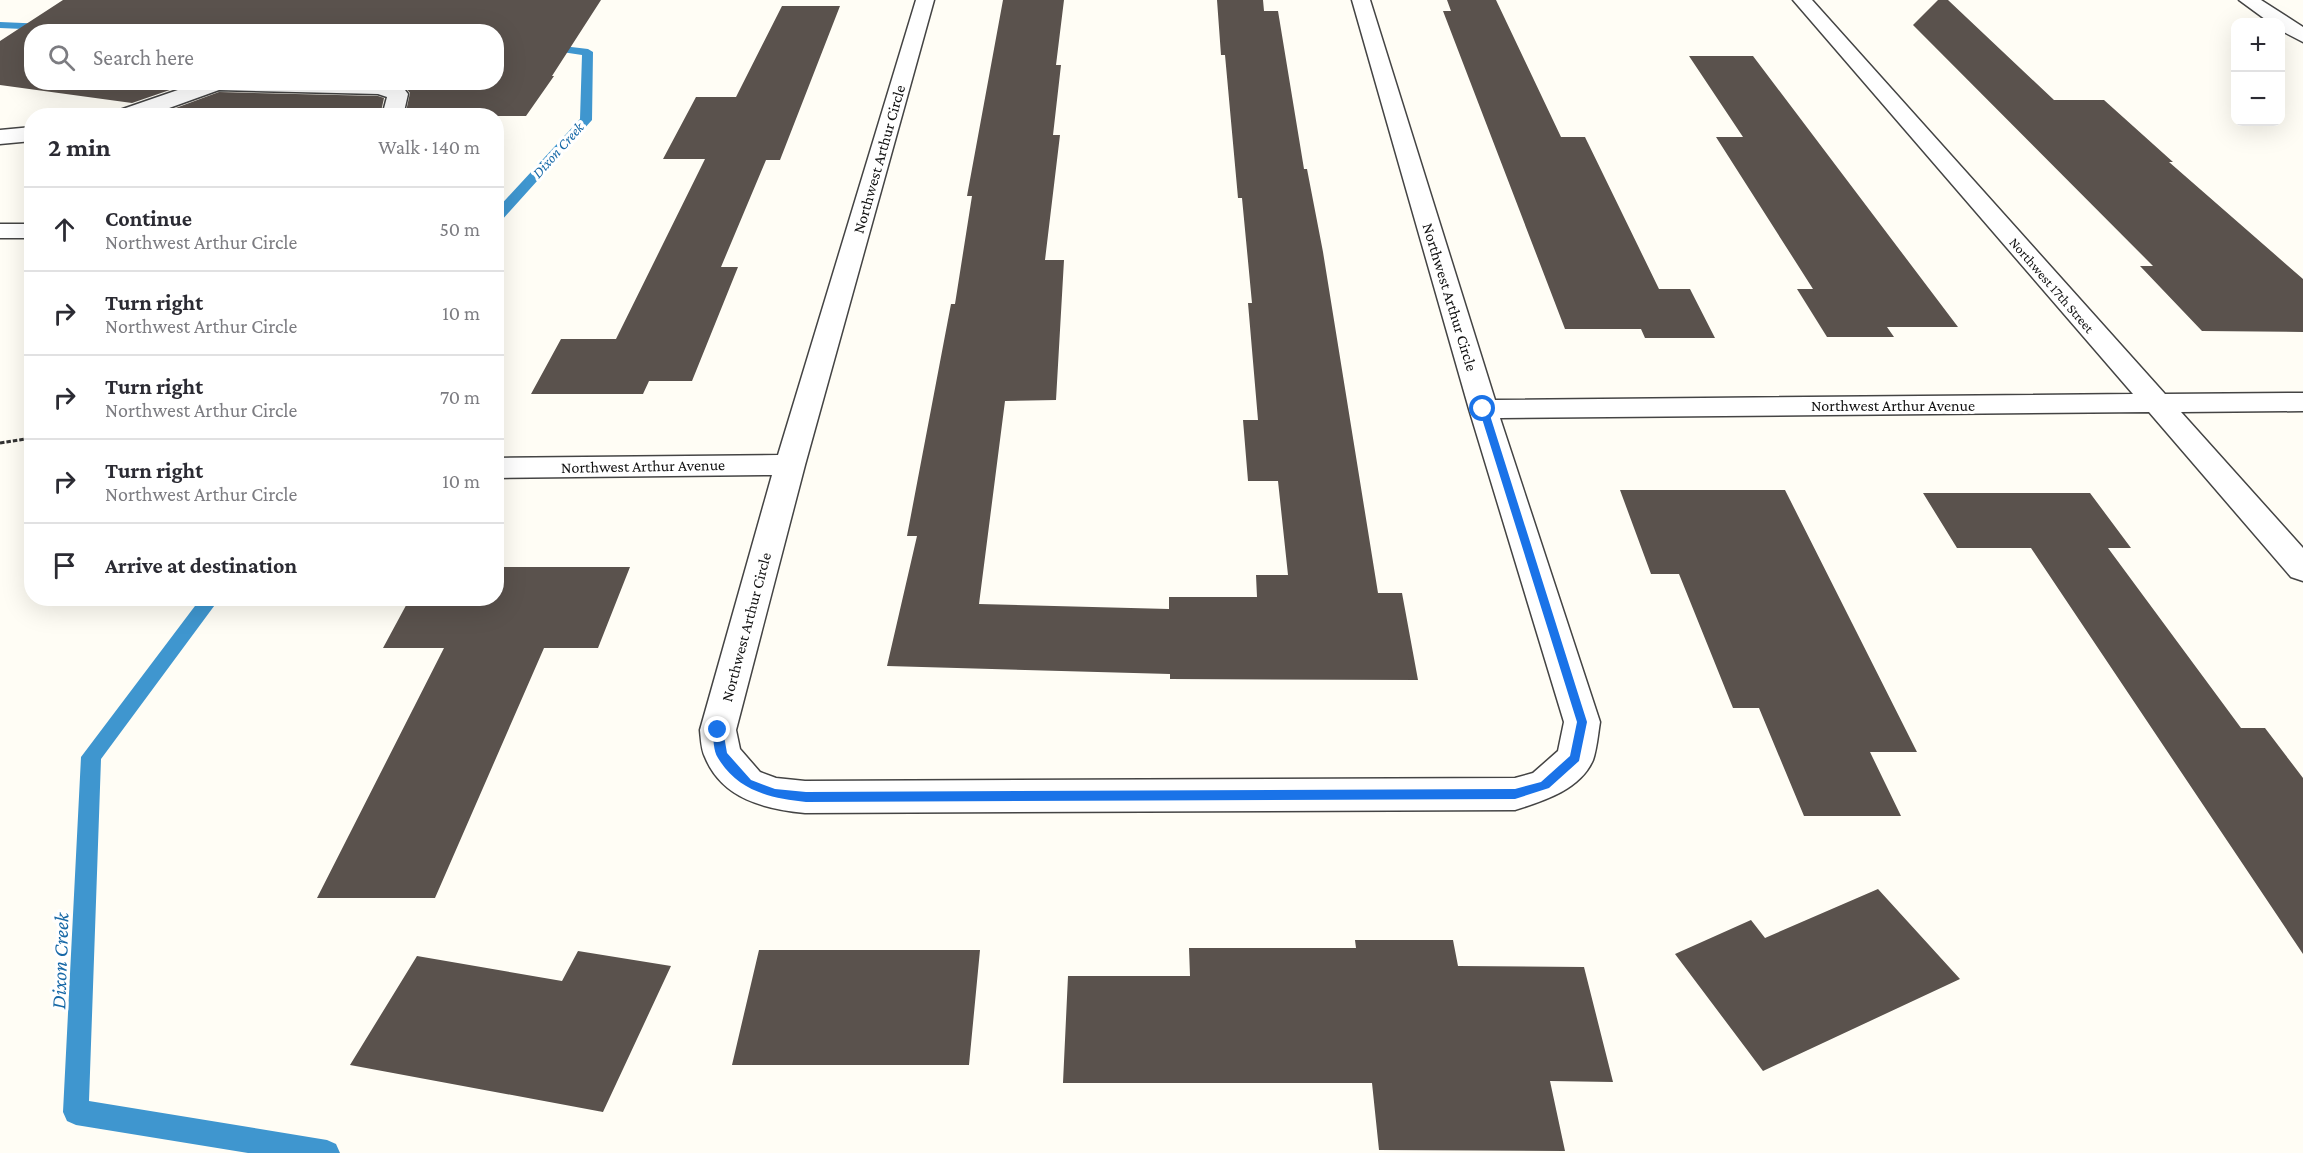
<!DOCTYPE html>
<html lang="en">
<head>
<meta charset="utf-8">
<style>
  :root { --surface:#fff; --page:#f2f2f3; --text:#2b2b33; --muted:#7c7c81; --line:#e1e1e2 }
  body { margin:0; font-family:"Crimson Pro",serif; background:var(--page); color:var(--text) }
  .controls { position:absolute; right:18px; top:18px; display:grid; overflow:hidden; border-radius:12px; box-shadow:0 6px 24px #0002 }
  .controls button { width:54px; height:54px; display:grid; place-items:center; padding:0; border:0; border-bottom:2px solid var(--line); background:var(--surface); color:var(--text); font:30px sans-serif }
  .stop { position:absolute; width:18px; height:18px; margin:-14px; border:4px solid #1a73e8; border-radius:50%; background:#fff }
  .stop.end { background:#1a73e8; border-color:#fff; box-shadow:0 2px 6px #0008 }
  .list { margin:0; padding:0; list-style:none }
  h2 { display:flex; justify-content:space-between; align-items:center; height:78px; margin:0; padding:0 24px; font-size:26px }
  h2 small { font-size:20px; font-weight:400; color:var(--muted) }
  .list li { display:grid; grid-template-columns:39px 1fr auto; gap:18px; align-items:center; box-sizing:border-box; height:84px; padding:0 24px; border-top:2px solid var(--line) }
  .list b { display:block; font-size:22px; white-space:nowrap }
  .list p { margin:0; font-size:20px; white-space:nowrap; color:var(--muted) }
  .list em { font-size:20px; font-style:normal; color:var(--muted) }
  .icon { flex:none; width:33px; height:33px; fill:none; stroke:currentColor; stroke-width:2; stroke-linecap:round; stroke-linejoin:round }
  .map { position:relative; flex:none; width:2303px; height:1153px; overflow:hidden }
  .search { position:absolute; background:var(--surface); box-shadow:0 6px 24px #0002; left:24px; top:24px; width:480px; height:66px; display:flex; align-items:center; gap:15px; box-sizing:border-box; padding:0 21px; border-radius:24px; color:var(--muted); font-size:22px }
  .panel { position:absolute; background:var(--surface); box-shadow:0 6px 24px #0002; left:24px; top:108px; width:480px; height:498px; border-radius:24px }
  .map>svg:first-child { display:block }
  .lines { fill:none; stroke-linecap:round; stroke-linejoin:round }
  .stream { fill:#3f96cf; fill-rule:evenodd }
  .building { fill:#5a524d }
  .minor-casing { stroke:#444; stroke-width:3 }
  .path { stroke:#333; stroke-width:3; stroke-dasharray:4.5 2; stroke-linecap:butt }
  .minor { fill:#fff; fill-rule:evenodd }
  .route { fill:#1a73e8 }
  .labels { text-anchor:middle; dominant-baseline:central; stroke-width:6; stroke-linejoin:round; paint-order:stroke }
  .far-street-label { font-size:14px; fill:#111; stroke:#fff }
  .far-water-label { font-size:15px; font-style:italic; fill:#1768a6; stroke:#fff }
  .street-label { font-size:16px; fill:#111; stroke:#fff }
  .near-water-label { font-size:21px; font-style:italic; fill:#1768a6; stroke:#fff }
</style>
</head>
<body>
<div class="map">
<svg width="2303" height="1153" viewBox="0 0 2303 1153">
  <rect width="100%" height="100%" fill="#fffdf5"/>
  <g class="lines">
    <path class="stream" d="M 0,22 L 46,24 L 51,27 L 46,30 L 0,28 Z
      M 546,44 L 588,49 L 593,52 L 592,120 L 501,221 L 496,222 L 496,210 L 580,119 L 582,55 L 542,49 L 542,45 Z
      M 201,598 L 220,598 L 101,759 L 89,1101 L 327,1140 L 336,1144 L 340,1153 L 248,1153 L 76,1125 L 67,1121 L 63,1112 L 81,757 Z"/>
  </g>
  <path class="building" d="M 63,0 L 601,0 L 552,76 L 554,76 L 526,116 L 405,116 L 410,93 L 406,88 L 391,82 L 496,82 L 496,32 L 32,32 L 32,82 L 193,82 L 132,103 L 0,85 L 0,41 Z
    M 1003,0 L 1064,0 L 1056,65 L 1061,65 L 1053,135 L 1060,135 L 1045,260 L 1064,260 L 1056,400 L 1005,401 L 979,604 L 1169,609 L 1169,597 L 1257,597 L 1256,575 L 1288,575 L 1278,481 L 1248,481 L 1243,420 L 1258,420 L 1248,303 L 1252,303 L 1242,198 L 1238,198 L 1225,55 L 1221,55 L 1217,0 L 1263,0 L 1264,11 L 1278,11 L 1304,169 L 1307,169 L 1323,252 L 1378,593 L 1402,593 L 1418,680 L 1170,679 L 1170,674 L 887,666 L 917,536 L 907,536 L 951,304 L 955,304 L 972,196 L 967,196 Z
    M 1447,0 L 1496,0 L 1561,137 L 1585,137 L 1659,289 L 1690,289 L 1715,338 L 1645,338 L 1641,329 L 1565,329 L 1443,11 L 1451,11 Z
    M 1938,0 L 1948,0 L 2054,100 L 2104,100 L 2173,162 L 2169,162 L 2303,279 L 2303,332 L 2202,331 L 2140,266 L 2153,266 L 1913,25 Z
    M 782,6 L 840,6 L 780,160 L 766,160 L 721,267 L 738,267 L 692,381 L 649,381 L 643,394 L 531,394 L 561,339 L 616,339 L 705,159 L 663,159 L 696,97 L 736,97 Z
    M 1689,56 L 1753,56 L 1958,327 L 1887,327 L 1894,337 L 1827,337 L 1797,289 L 1813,289 L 1716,137 L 1743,137 Z
    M 219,92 L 378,96 L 384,98 L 380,116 L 220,116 L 173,109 Z
    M 1620,490 L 1785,490 L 1917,752 L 1870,752 L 1901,816 L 1804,816 L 1759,708 L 1733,708 L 1679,574 L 1651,574 Z
    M 1923,493 L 2090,493 L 2131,548 L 2108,548 L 2241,728 L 2265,728 L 2303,778 L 2303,954 L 2031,548 L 1957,548 Z
    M 496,567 L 630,567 L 598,648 L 544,648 L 435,898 L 317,898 L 444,648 L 383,648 L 410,598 L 496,598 Z
    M 1878,889 L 1960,979 L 1763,1071 L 1675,954 L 1751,920 L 1765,938 Z
    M 1355,940 L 1453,940 L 1458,966 L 1584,967 L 1613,1082 L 1550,1081 L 1565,1151 L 1379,1150 L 1372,1083 L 1063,1083 L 1068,976 L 1190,976 L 1189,948 L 1356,948 Z
    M 759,950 L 980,950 L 969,1065 L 732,1065 Z
    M 578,951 L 671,966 L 603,1112 L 350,1065 L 417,956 L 562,981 Z"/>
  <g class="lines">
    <defs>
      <path id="minor" d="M 916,0 L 934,0 L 805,465 L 736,730 L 740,749 L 760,772 L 776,778 L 805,781 L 1515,778 L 1533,773 L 1558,751 L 1564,722 L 1469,409 L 1352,0 L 1370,0 L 1495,400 L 2133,394 L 1793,0 L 1812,0 L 2165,394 L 2303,393 L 2303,411 L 2181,412 L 2303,548 L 2303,581 L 2291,577 L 2149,412 L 1500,418 L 1600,722 C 1598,734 1597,748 1593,760 C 1580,790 1543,801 1515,810 L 805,813 C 765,809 722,799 705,757 C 701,749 701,739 700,730 L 772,475 L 496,478 L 496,458 L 778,455 Z
        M 2239,0 L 2261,0 L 2303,27 L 2303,42 L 2280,30 L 2280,22 L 2269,22 Z
        M 201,82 L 383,82 L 405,90 L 408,94 L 403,116 L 382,116 L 387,97 L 378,94 L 219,90 L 147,116 L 115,116 L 117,111 Z
        M 32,127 L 32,141 L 0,144 L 0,130 Z
        M 0,224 L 32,224 L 32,238 L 0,238 Z"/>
    </defs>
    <use href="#minor" class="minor-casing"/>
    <path class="path" d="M 0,443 L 32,438"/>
    <use href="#minor" class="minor"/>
  </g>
  <path class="route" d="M 1483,406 L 1488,409 L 1587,722 L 1579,761 L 1549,788 L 1515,799 L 806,802 C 770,798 738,791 718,758 C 713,751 714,738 712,730 L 718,726 L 723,730 L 727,753 L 751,780 L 775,789 L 806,792 L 1515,789 L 1541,782 L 1570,756 L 1577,722 L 1479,409 Z"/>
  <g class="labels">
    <g class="far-street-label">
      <text transform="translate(2052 285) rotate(49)">Northwest 17th Street</text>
    </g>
    <g class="far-water-label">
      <text transform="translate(558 150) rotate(-48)">Dixon Creek</text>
    </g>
    <g class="street-label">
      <text transform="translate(879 159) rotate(-74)">Northwest Arthur Circle</text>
      <text transform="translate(1450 297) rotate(73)">Northwest Arthur Circle</text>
      <text x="1893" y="405">Northwest Arthur Avenue</text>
      <text transform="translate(643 466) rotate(-1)">Northwest Arthur Avenue</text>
      <text transform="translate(746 627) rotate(-75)">Northwest Arthur Circle</text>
    </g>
    <g class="near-water-label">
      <text transform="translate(60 961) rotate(-88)">Dixon Creek</text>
    </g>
  </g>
</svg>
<div class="controls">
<button>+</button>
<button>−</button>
</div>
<div class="stop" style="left:1483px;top:409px"></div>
<div class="stop end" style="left:718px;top:730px"></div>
<div class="search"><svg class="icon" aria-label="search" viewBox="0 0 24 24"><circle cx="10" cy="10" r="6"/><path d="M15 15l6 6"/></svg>Search here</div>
<section class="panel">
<h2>2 min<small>Walk · 140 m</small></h2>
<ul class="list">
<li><svg class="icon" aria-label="ahead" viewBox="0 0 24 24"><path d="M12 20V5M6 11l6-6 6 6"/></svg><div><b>Continue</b><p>Northwest Arthur Circle</p></div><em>50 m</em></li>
<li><svg class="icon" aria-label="right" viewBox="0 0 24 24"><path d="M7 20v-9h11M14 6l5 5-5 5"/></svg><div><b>Turn right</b><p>Northwest Arthur Circle</p></div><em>10 m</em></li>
<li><svg class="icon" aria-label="right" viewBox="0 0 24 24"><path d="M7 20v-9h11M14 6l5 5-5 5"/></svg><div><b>Turn right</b><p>Northwest Arthur Circle</p></div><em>70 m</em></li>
<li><svg class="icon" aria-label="right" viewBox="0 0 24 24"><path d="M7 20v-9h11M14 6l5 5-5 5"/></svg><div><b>Turn right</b><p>Northwest Arthur Circle</p></div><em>10 m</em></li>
<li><svg class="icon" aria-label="arrive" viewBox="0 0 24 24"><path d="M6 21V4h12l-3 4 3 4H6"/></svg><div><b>Arrive at destination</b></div></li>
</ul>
</section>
</div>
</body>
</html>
